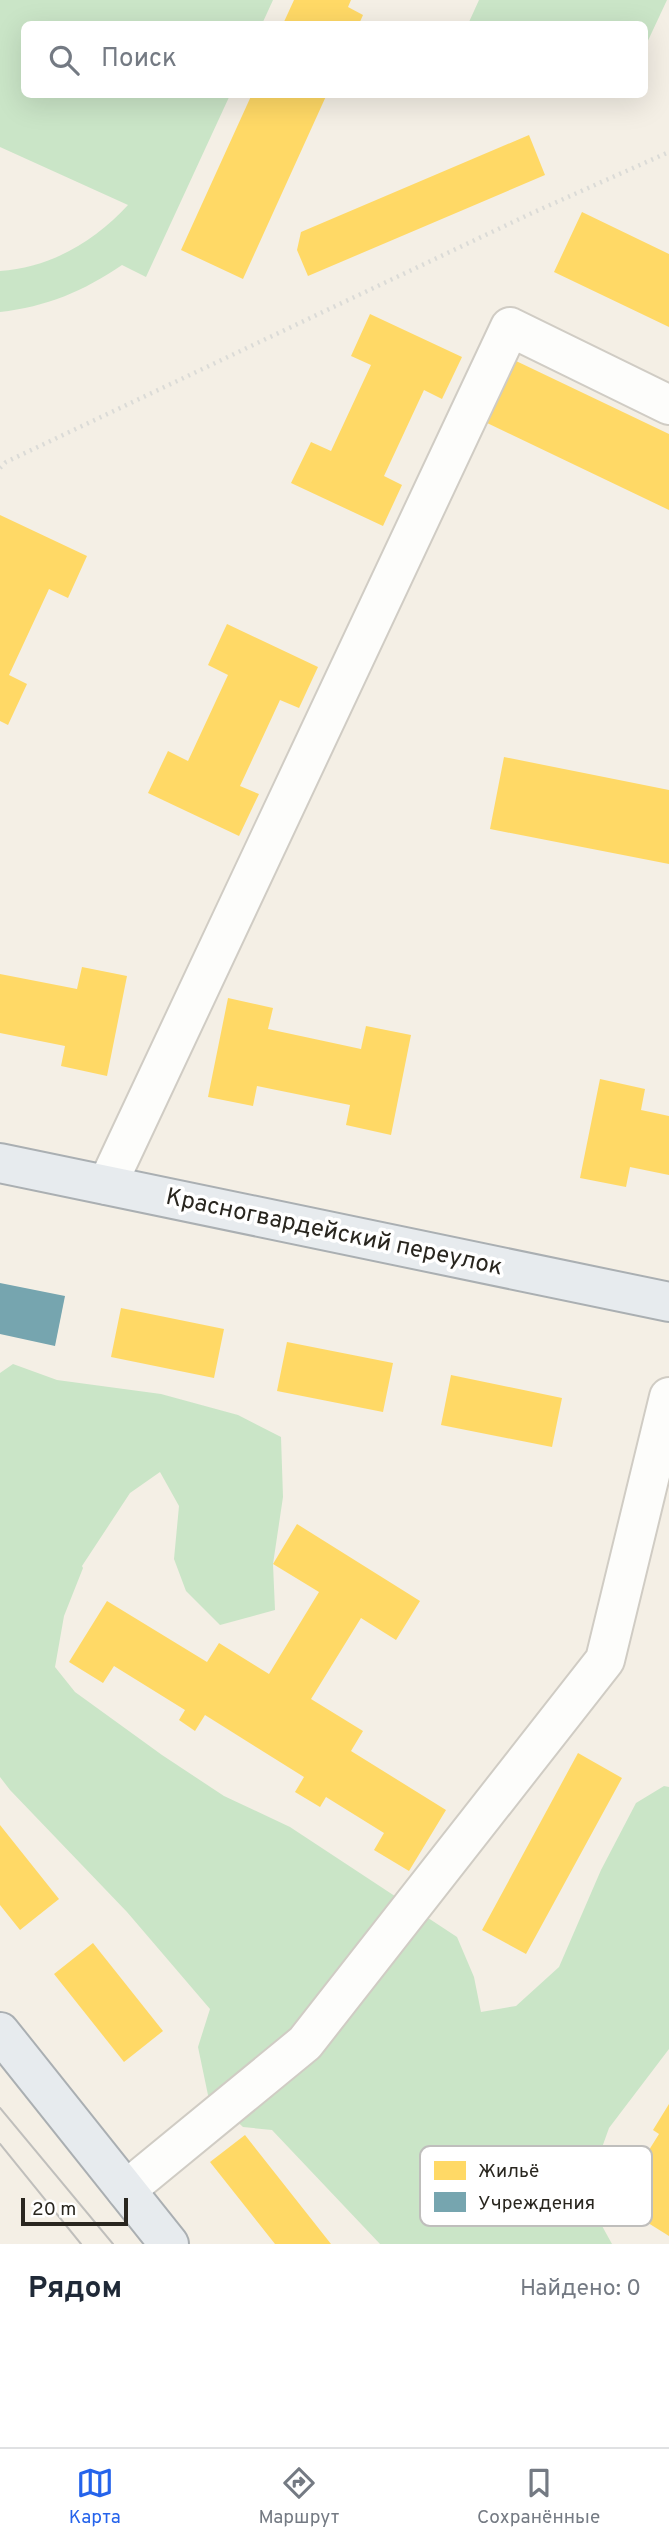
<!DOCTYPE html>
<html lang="ru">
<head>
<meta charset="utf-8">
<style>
  :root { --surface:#fff; --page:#f2f2f3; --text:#1f2937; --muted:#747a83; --line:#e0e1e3; --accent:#2563eb }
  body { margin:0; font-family:Overpass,sans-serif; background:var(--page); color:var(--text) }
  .scale { position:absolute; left:21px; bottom:18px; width:107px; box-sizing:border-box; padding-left:7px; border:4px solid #29261f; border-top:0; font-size:19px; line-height:24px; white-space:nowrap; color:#29261f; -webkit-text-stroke:5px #fff; paint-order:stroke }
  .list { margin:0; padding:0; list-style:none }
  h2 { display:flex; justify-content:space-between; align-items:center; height:91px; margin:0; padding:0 28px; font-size:30px }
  h2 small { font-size:23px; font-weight:400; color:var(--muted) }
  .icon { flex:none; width:38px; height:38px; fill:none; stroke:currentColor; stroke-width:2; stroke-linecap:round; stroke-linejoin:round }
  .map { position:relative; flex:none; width:669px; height:2244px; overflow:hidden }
  .search { position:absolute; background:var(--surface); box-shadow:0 7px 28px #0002; left:21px; right:21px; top:21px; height:77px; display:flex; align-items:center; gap:18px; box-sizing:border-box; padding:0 24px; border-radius:10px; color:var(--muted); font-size:26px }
  .sheet { height:203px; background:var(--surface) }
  nav { display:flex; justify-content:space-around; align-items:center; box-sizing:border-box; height:98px; border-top:2px solid var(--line); background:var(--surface); font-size:19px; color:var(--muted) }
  nav a { display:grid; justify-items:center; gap:4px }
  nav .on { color:var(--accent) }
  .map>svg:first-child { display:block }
  .green { fill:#cae5c7 }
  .homes { fill:#ffd966 }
  .public { fill:#76a5af }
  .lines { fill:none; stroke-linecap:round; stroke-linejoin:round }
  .minor-casing { stroke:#d0ccc4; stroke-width:42 }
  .major-casing { stroke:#aaafb2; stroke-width:42 }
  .path { stroke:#dbdbd7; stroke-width:4.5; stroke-dasharray:2 5; stroke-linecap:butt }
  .minor { stroke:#fdfdfb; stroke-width:38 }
  .major { stroke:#e7ebee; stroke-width:38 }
  .tram { stroke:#c0bfbc; stroke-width:2 }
  .labels { text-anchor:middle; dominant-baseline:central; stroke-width:7; stroke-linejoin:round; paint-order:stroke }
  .street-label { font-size:24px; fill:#29261f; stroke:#fff }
  .key { fill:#fff; stroke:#bfbebc; stroke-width:2 }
  .key-label { font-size:19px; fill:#29261f }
</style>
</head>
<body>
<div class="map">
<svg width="669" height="2244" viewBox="0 0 669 2244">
  <rect width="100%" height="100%" fill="#f4efe5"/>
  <path class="green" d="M 0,0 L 273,0 L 262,24 L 24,24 L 24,94 L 230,95 L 146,277 L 122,265 C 84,291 46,307 0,312 L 0,271 C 50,268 95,241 128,205 L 0,147 Z
    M 479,0 L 667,0 L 645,47 L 644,24 L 474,24 L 469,22 Z
    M 13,1364 L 57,1380 L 161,1394 L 238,1415 L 281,1437 L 283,1497 L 273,1564 L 275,1610 L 220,1625 L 186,1591 L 174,1559 L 179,1506 L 160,1472 L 130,1493 L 82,1566 L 83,1568 L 64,1616 L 55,1667 L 75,1692 L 162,1755 L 224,1796 L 290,1827 L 457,1937 L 474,1977 L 481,2012 L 516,2006 L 559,1967 L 601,1870 L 636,1803 L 664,1786 L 669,1787 L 669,2049 L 609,2128 L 585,2195 L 612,2244 L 380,2244 L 272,2130 L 243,2127 L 208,2095 L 198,2047 L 210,2009 L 127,1912 L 10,1790 L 0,1777 L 0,1373 Z"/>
  <path class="homes" d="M 294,0 L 351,0 L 348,7 L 363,15 L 359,24 L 283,24 Z
    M 252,94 L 327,94 L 243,279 L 181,250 Z
    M 529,135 L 545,175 L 308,276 L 297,250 L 301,232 Z
    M 582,212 L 669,254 L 669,327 L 554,272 Z
    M 370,314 L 462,357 L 442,399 L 424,390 L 384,476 L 402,485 L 383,526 L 291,483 L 311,442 L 331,451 L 371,365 L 351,356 Z
    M 514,360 L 669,434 L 669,510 L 485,422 Z
    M 0,515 L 87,556 L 68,598 L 49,589 L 9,675 L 27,684 L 8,725 L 0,721 Z
    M 227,624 L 318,667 L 299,708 L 280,700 L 240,786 L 259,794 L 239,836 L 148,793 L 168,751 L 188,761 L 228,675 L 208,665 Z
    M 504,757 L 669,790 L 669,864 L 490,829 Z
    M 82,967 L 127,976 L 107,1076 L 61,1066 L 65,1046 L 0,1033 L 0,974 L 77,989 Z
    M 228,998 L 273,1008 L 268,1029 L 361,1049 L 366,1026 L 411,1035 L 391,1135 L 346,1125 L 350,1105 L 257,1086 L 253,1106 L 208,1097 Z
    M 600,1079 L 645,1089 L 641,1110 L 669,1116 L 669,1175 L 630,1167 L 626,1187 L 580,1178 Z
    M 121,1308 L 224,1329 L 214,1378 L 111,1357 Z
    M 287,1342 L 393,1363 L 383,1412 L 277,1391 Z
    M 451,1375 L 562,1398 L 552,1447 L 441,1425 Z
    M 297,1524 L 420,1601 L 396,1640 L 361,1618 L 311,1699 L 363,1731 L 351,1751 L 446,1810 L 409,1871 L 374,1850 L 384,1833 L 326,1797 L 320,1807 L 295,1792 L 304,1777 L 205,1715 L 195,1731 L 179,1720 L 185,1710 L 114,1666 L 103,1683 L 69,1662 L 107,1601 L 207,1662 L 219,1643 L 269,1674 L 319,1592 L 273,1564 Z
    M 578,1753 L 622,1778 L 526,1954 L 482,1930 Z
    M 0,1825 L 59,1899 L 20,1930 L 0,1905 Z
    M 93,1943 L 163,2031 L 124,2062 L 54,1974 Z
    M 669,2104 L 669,2236 L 616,2203 L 659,2134 L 653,2130 Z
    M 245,2135 L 331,2244 L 275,2244 L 210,2162 Z"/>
  <path class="public" d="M 0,1283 L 65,1296 L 55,1346 L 0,1334 Z"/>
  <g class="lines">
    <defs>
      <path id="minor" d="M 107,1185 L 510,327 L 669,405
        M 126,2190 L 305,2043 L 605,1660 L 669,1397"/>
      <path id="major" d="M 0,1163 L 669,1302
        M 0,2032 L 169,2244"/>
    </defs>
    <use href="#minor" class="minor-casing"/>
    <use href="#major" class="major-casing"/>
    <path class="path" d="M 0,468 L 6,462 L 532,213 L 669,152"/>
    <use href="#minor" class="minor"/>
    <use href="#major" class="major"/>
    <path class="tram" d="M 0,2108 L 113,2244
      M 0,2144 L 81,2244"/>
  </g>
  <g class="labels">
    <g class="street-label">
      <text transform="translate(334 1233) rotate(12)">Красногвардейский переулок</text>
    </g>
  </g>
  <rect x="420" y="2146" width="232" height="80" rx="10" class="key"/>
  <rect x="434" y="2161" width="32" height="19" fill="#ffd966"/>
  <rect x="434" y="2192" width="32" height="20" fill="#76a5af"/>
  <g class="key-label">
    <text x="478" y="2177">Жильё</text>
    <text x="478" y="2209">Учреждения</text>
  </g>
</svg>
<div class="scale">20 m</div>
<div class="search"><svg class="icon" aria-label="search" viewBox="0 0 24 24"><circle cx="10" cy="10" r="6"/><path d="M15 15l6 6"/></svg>Поиск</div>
</div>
<section class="sheet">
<h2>Рядом<small>Найдено: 0</small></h2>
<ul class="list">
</ul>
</section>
<nav>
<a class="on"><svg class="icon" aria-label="map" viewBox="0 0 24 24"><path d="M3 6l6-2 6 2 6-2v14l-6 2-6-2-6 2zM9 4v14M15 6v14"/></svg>Карта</a>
<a><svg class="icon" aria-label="directions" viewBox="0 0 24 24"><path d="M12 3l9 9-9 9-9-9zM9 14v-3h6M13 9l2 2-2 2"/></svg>Маршрут</a>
<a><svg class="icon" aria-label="saved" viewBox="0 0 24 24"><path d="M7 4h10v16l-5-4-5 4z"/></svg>Сохранённые</a>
</nav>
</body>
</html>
